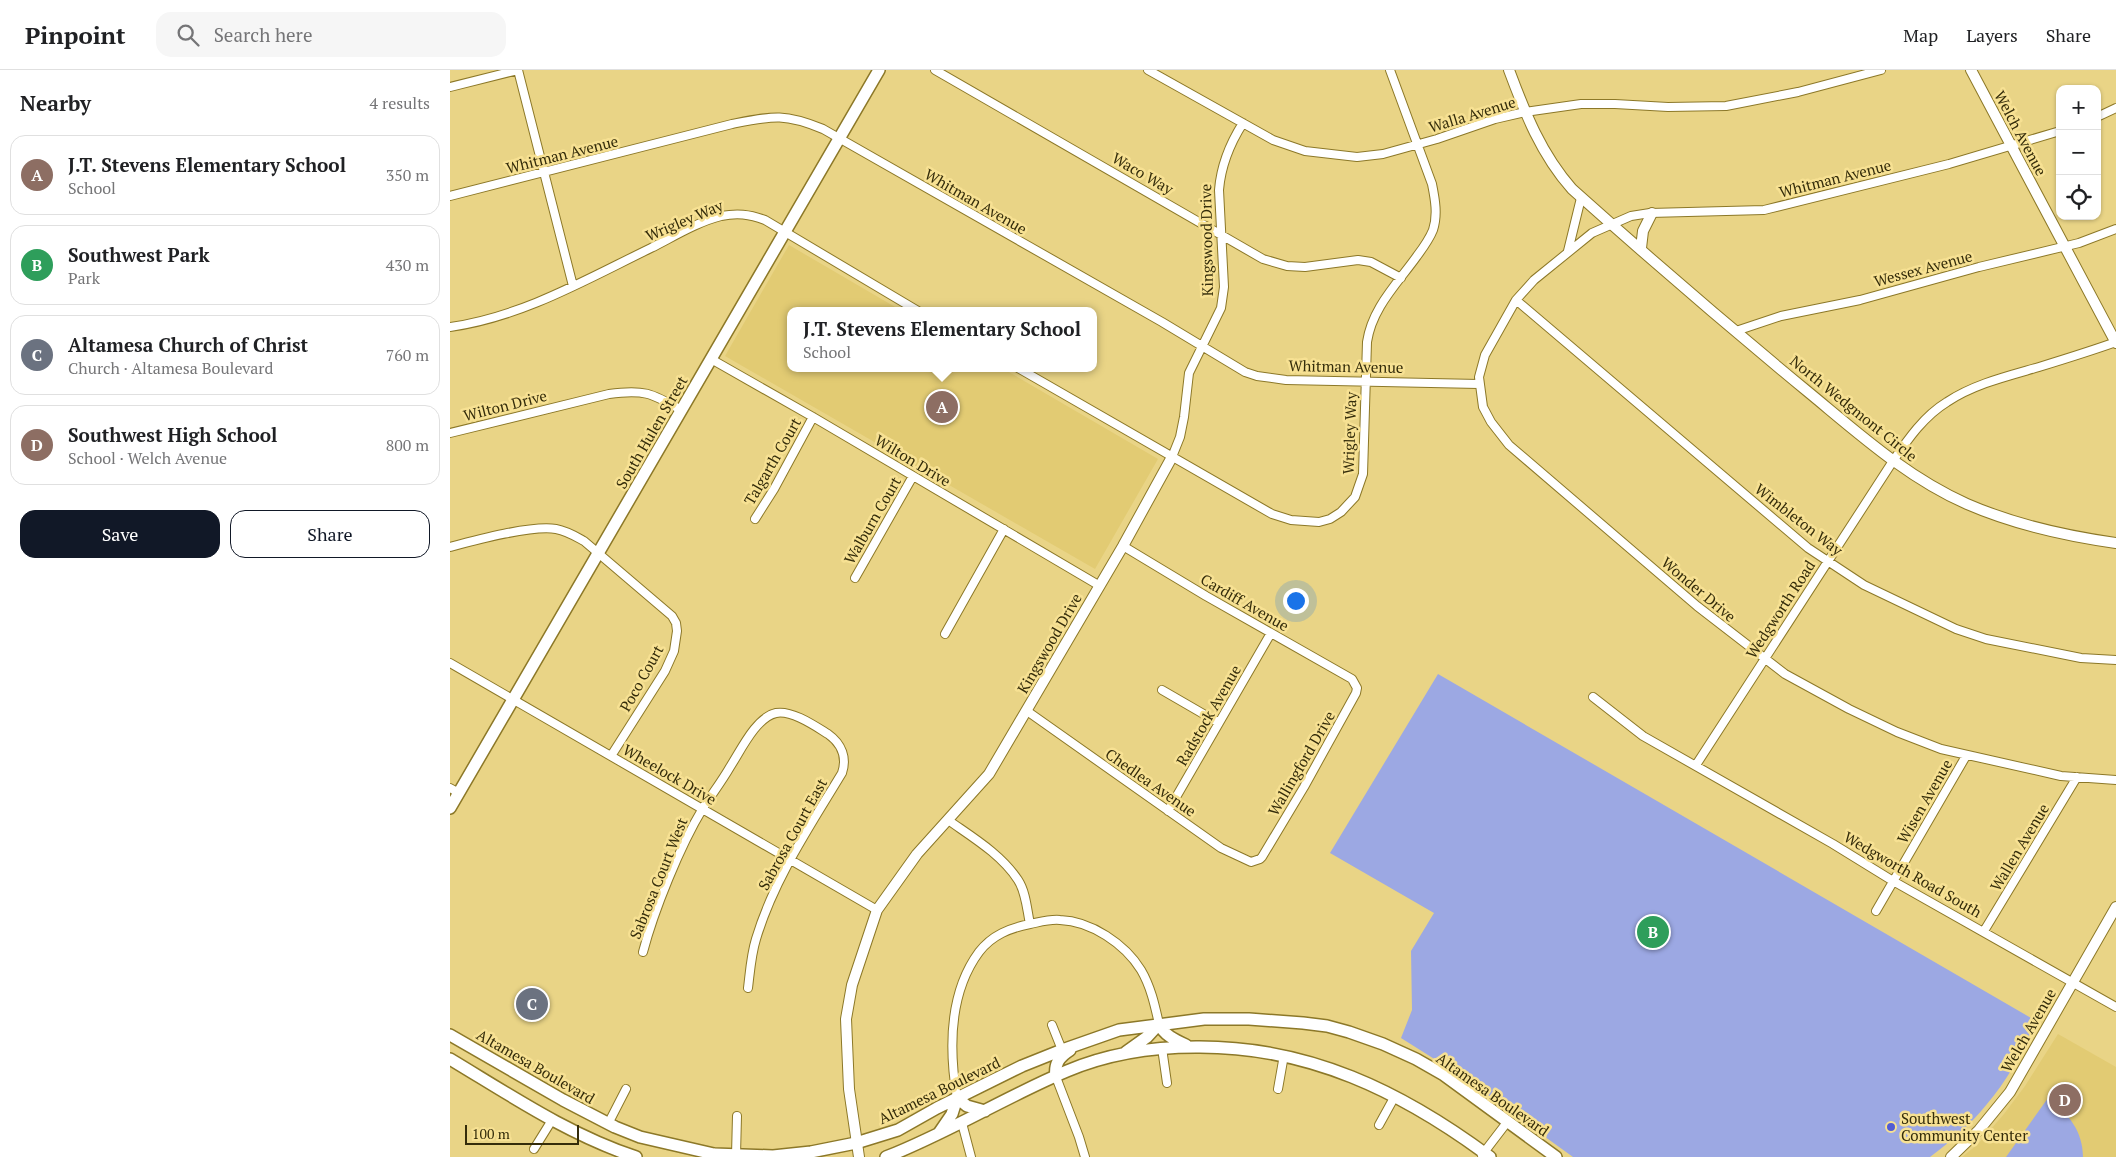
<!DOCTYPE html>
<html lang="en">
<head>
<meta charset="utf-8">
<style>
  :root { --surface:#fff; --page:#f6f6f6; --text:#202124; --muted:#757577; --line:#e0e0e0; --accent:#111827 }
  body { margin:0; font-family:"PT Serif",serif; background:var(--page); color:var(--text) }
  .controls { position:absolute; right:15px; top:15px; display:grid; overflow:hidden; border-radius:10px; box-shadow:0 1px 4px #0004 }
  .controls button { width:45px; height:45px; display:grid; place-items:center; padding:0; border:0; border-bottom:1px solid var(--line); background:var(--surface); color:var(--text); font:25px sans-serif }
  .scale { position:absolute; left:15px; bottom:12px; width:114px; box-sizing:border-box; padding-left:5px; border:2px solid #342c0a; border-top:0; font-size:14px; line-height:18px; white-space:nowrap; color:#342c0a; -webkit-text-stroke:4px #f7e193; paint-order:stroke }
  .you { position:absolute; left:845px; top:530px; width:18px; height:18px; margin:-12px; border:4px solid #fff; border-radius:50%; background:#1a73e8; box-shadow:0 0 0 8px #1a73e833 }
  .badge { display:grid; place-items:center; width:32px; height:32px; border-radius:50%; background:var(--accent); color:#fff; font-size:16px; font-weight:700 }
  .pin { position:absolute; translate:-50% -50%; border:2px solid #fff; box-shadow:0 1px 5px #0006 }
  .popup { position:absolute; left:337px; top:237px; width:310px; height:65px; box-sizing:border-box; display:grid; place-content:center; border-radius:10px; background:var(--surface); filter:drop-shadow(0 1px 4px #0005); font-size:16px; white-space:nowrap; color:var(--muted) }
  .popup b { font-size:19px; color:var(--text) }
  .popup::after { content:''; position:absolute; left:50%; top:100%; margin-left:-10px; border:10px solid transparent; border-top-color:var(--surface) }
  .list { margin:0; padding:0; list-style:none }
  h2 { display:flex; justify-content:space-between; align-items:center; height:65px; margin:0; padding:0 20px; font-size:21px }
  h2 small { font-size:16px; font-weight:400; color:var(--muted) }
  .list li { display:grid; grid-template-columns:32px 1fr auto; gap:15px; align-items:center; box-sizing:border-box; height:80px; margin:0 10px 10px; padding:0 10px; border:1px solid var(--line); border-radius:15px }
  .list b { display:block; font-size:19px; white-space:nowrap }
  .list p { margin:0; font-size:16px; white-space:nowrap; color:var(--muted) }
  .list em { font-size:16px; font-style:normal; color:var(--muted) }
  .actions { display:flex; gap:10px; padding:15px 20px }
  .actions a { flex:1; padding:11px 0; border:1px solid var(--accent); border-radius:15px; text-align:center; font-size:18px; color:var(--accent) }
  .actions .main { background:var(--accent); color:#fff }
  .icon { flex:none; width:28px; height:28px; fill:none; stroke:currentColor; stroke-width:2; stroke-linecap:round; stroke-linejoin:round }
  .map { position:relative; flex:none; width:1666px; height:1087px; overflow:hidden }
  header { display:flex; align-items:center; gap:30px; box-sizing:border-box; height:70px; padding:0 25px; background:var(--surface); border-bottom:1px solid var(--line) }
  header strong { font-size:24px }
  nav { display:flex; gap:28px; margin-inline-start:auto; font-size:18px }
  .search { width:350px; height:45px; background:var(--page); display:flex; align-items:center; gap:12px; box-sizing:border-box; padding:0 18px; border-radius:15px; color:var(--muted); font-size:19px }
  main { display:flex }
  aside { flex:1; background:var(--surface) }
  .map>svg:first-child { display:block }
  .built { fill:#e2cb73 }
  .green { fill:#9ca8e3 }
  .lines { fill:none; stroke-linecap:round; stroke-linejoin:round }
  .minor-casing { stroke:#8c7828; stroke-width:10 }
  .tertiary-casing { stroke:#8c7828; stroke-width:12 }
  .secondary-casing { stroke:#8c7828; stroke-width:14 }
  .minor { stroke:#fff; stroke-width:8 }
  .tertiary { stroke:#fff; stroke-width:10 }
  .secondary { stroke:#fff; stroke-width:11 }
  .poi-dot { fill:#525cd3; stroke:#f7e193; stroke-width:2 }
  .labels { text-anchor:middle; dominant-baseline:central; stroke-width:5; stroke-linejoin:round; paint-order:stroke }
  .street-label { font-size:15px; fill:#342c0a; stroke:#f7e193 }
  .poi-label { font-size:15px; fill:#342c0a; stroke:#f7e193; text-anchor:start }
</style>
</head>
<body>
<header>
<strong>Pinpoint</strong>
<div class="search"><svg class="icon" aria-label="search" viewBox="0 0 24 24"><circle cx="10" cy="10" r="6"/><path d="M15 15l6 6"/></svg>Search here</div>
<nav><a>Map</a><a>Layers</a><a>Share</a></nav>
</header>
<main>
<aside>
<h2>Nearby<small>4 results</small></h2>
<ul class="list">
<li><span class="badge" style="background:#8d6e63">A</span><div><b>J.T. Stevens Elementary School</b><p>School</p></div><em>350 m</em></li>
<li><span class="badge" style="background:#2e9e5b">B</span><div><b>Southwest Park</b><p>Park</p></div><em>430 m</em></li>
<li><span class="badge" style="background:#6b7280">C</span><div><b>Altamesa Church of Christ</b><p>Church · Altamesa Boulevard</p></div><em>760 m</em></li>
<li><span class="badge" style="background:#8d6e63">D</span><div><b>Southwest High School</b><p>School · Welch Avenue</p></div><em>800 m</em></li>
</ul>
<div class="actions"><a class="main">Save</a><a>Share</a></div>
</aside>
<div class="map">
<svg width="1666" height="1087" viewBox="0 0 1666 1087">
  <rect width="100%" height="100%" fill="#e9d486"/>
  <path class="built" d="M 339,175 L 452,241 L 341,241 L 341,298 L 552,298 L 708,389 L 645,499 L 275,286 Z
    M 1608,964 L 1666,997 L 1666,1087 L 1512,1087 L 1528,1074 L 1554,1044 L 1575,1016 Z"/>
  <path class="green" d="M 988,604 L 1588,952 C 1573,980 1558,1010 1537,1034 C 1520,1055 1501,1071 1480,1087 L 1123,1087 L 1005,1002 L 951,968 L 962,940 L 961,881 L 984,843 L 880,783 Z
    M 1598,1028 C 1618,1043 1633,1061 1633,1087 L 1556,1087 Z"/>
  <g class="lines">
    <defs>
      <path id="minor" d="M 68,0 L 123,216
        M 485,0 L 813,189 L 837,196 L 855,197 L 908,190 L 921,192 L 951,208
        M 698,0 L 823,70 L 855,81 L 907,87 L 933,84 L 987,69 L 1045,49 L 1075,42 L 1131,34 L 1165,34 L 1218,37 L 1276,36 L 1348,22 L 1431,0
        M 0,17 L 68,0
        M 1647,47 L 1666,38
        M 1610,61 L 1499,94 L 1314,140 L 1200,143 L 1181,146 L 1142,163 L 1084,210 L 1066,230 L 1035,285 L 1029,307 L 1033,337 L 1041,352 L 1059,375 L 1247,536 L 1335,604 L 1399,639 L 1447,662 L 1491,679 L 1611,706 L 1666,710
        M 0,126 L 282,54 C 323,46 334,43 373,59 L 712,252 L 795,302 L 807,306 L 836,310 L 1029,314
        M 1118,181 L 1131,128
        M 1066,230 L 1358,478 L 1414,515 L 1506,559 L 1536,569 L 1631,588 L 1666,590
        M 0,257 C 72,247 137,209 201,178 C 223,167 247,152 271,146 C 287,143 299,144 315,150 L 468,241
        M 1286,261 L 1331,246 L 1410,230 L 1529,197 L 1629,173 L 1666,159
        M 261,289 L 363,347 L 650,516
        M 568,298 L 822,444 L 841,450 L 869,452 L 880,449 L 891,442 L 905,427 L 913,404 L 917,272 C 922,238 947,214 967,186 C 973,178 979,170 983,160 C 988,145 985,129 982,114 L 940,0
        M 0,363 L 159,324 C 193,319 202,323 231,340
        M 722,387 L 730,367 L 734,347 L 739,303 L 771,238 L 774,217 L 769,120 C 771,95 779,75 793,53
        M 305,449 L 324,419 L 363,347
        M 0,477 C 26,470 81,455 106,459 C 117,461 125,466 134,471 L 222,546 L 226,553 L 227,561 L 224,581 L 215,601 L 161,686
        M 405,508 L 463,406
        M 495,564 L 554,459
        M 0,593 L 427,840
        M 712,620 L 769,653
        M 1143,627 L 1193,666 L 1383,774 L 1443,811 L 1666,937
        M 577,641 L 771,778 L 801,792 L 810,789 L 812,787 L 854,717 L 906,623 L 907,618 L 902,609 L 756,526 L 673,476
        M 1246,695 L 1443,391 C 1458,369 1474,346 1497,332 C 1524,314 1558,306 1589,297 C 1615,289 1641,281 1666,272
        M 0,718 L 9,723
        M 718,741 L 821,563
        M 498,750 C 522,767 551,784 568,810 C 576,822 577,840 580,854
        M 1426,841 L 1516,686
        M 1534,861 L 1627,707
        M 193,882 C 204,840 230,776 253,738 C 262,724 272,711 280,697 C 290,682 306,647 326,643 C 342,640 365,656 378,664 C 392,674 397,688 392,703 C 360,756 324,809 306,869 C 301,885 300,902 298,918
        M 602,955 L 612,980
        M 712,978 L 717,1013
        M 606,1007 L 629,1067 L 635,1087
        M 828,1019 L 834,985
        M 507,1028 C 499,980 498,924 529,882 C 542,865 560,858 580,854 C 590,852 600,849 610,850 C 641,851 675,874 691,900 C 701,917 705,936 709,954
        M 512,1053 L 521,1087
        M 158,1054 L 176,1019
        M 929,1055 L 945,1026
        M 84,1079 L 102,1050
        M 286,1085 L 287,1046
        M 1032,1085 L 1058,1051"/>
      <path id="tertiary" d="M 1059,0 C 1075,43 1091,84 1122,119 C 1199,188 1277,255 1357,321 C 1407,362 1456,407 1517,434 C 1563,454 1616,466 1666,473
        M 1521,0 L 1666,273
        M 1191,178 L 1193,161 L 1202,143
        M 409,1087 L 399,1019 L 396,949 L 402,915 L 427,840 L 467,784 L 539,704 L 673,476 L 722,387
        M 1501,1087 L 1529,1060 L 1560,1022 L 1666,837"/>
      <path id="secondary" d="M 0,738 L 429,0
        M 0,965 L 113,1030 L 165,1057 L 190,1067 L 264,1084 L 323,1086 L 361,1082 L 406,1073 L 448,1060 L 487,1038 L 572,996 L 612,980 L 669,960 L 754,949 L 799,949 L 853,953 L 877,956 L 899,962 L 933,974 L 966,989 L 994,1005 L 1106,1087
        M 676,982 L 697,967 L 709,954 C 714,965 725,970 736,975
        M 0,989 C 60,1025 119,1065 186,1087
        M 606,1007 C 604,994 609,987 620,980
        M 489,1063 L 502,1044 L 507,1028 L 517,1036 L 535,1041
        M 436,1087 C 498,1063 555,1027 617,1001 C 657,984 702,977 746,977 C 858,976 951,1021 1040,1087"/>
    </defs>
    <use href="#minor" class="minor-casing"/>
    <use href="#tertiary" class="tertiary-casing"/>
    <use href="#secondary" class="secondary-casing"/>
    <use href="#minor" class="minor"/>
    <use href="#tertiary" class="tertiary"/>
    <use href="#secondary" class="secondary"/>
  </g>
  <circle class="poi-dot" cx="1441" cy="1057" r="5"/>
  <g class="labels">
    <g class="street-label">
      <text transform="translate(1022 44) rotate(-17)">Walla Avenue</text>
      <text transform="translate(1571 63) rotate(62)">Welch Avenue</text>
      <text transform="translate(112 84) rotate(-14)">Whitman Avenue</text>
      <text transform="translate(693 103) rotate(30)">Waco Way</text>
      <text transform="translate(1385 108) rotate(-14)">Whitman Avenue</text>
      <text transform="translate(526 131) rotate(30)">Whitman Avenue</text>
      <text transform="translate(234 150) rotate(-23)">Wrigley Way</text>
      <text transform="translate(756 170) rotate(-91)">Kingswood Drive</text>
      <text transform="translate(1473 198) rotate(-15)">Wessex Avenue</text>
      <text transform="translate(896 296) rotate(1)">Whitman Avenue</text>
      <text transform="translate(55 335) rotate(-14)">Wilton Drive</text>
      <text transform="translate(1404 338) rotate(39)">North Wedgmont Circle</text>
      <text transform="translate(201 362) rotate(-60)">South Hulen Street</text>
      <text transform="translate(899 363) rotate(-88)">Wrigley Way</text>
      <text transform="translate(463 390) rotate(31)">Wilton Drive</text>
      <text transform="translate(322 391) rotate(-60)">Talgarth Court</text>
      <text transform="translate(1349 449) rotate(38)">Wimbleton Way</text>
      <text transform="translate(422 450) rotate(-60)">Walburn Court</text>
      <text transform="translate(1249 519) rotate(40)">Wonder Drive</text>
      <text transform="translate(795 532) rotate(30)">Cardiff Avenue</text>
      <text transform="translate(1330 539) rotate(-57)">Wedgworth Road</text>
      <text transform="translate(599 573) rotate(-60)">Kingswood Drive</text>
      <text transform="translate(191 608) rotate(-61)">Poco Court</text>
      <text transform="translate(758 645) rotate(-60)">Radstock Avenue</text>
      <text transform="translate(851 693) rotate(-60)">Wallingford Drive</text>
      <text transform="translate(220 704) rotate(30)">Wheelock Drive</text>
      <text transform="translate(701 712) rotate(35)">Chedlea Avenue</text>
      <text transform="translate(1474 731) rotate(-60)">Wisen Avenue</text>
      <text transform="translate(342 764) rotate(-61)">Sabrosa Court East</text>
      <text transform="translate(1569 777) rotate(-59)">Wallen Avenue</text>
      <text transform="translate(1463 804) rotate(30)">Wedgworth Road South</text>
      <text transform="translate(208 808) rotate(-68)">Sabrosa Court West</text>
      <text transform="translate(1578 960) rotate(-60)">Welch Avenue</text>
      <text transform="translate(86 996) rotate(30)">Altamesa Boulevard</text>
      <text transform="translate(489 1020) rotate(-26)">Altamesa Boulevard</text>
      <text transform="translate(1043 1024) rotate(35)">Altamesa Boulevard</text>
    </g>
    <g class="poi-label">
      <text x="1451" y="1048">Southwest<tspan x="1451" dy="17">Community Center</tspan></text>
    </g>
  </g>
</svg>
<div class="controls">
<button>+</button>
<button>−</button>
<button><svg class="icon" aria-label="locate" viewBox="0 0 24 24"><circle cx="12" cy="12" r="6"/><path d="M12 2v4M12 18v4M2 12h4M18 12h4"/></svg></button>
</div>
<div class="scale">100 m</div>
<div class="you"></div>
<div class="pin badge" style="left:492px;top:337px;background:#8d6e63">A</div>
<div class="popup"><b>J.T. Stevens Elementary School</b>School</div>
<div class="pin badge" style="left:1203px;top:862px;background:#2e9e5b">B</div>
<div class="pin badge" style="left:82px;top:934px;background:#6b7280">C</div>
<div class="pin badge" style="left:1615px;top:1030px;background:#8d6e63">D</div>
</div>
</main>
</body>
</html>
